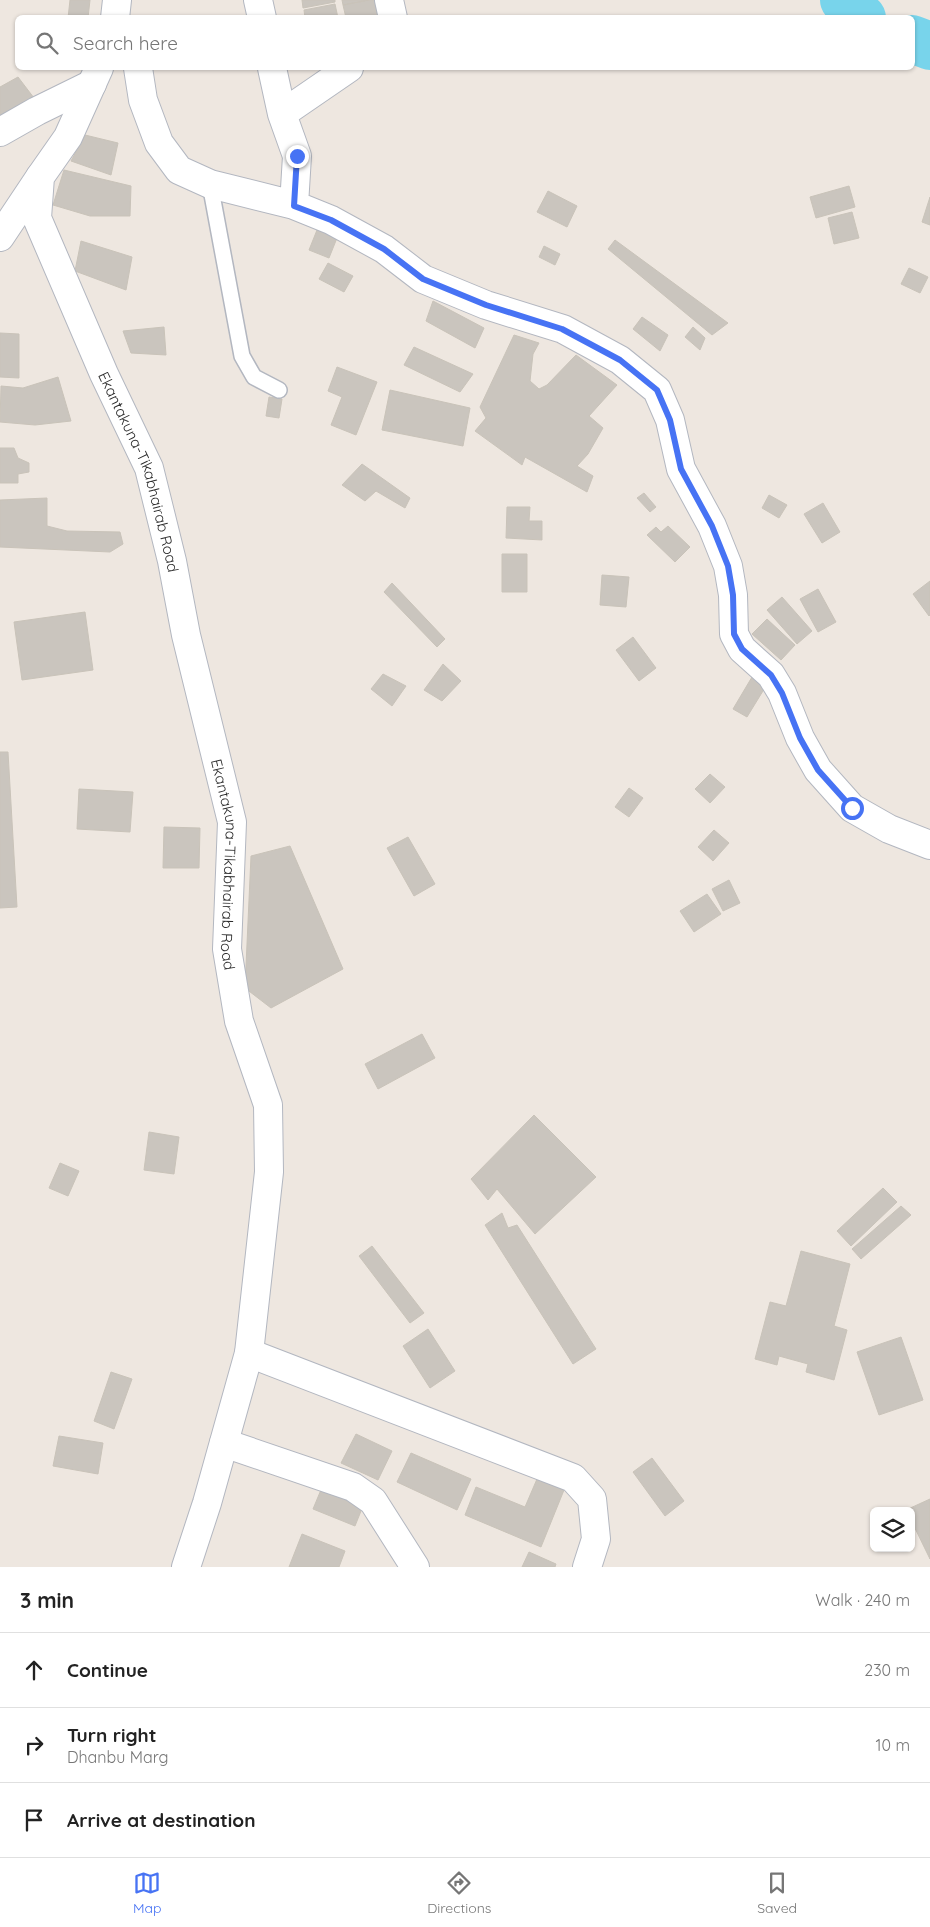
<!DOCTYPE html>
<html lang="en">
<head>
<meta charset="utf-8">
<style>
  :root { --surface:#fff; --page:#f6f6f6; --text:#222; --muted:#767676; --line:#e0e0e0; --accent:#4773f4 }
  body { margin:0; font-family:Quicksand,sans-serif; background:var(--page); color:var(--text) }
  .controls { position:absolute; right:15px; bottom:15px; display:grid; overflow:hidden; border-radius:8px; box-shadow:0 1px 4px #0004 }
  .controls button { width:45px; height:45px; display:grid; place-items:center; padding:0; border:0; border-bottom:1px solid var(--line); background:var(--surface); color:var(--text); font:25px sans-serif }
  .stop { position:absolute; width:15px; height:15px; margin:-11px; border:4px solid #4773f4; border-radius:50%; background:#fff }
  .stop.end { background:#4773f4; border-color:#fff; box-shadow:0 1px 5px #0008 }
  .list { margin:0; padding:0; list-style:none }
  h2 { display:flex; justify-content:space-between; align-items:center; height:65px; margin:0; padding:0 20px; font-size:21px }
  h2 small { font-size:16px; font-weight:400; color:var(--muted) }
  .list li { display:grid; grid-template-columns:32px 1fr auto; gap:15px; align-items:center; box-sizing:border-box; height:75px; padding:0 20px; border-top:1px solid var(--line) }
  .list b { display:block; font-size:19px; white-space:nowrap }
  .list p { margin:0; font-size:16px; white-space:nowrap; color:var(--muted) }
  .list em { font-size:16px; font-style:normal; color:var(--muted) }
  .icon { flex:none; width:28px; height:28px; fill:none; stroke:currentColor; stroke-width:2; stroke-linecap:round; stroke-linejoin:round }
  .map { position:relative; flex:none; width:930px; height:1567px; overflow:hidden }
  .search { position:absolute; background:var(--surface); box-shadow:0 1px 4px #0004; left:15px; right:15px; top:15px; height:55px; display:flex; align-items:center; gap:12px; box-sizing:border-box; padding:0 18px; border-radius:8px; color:var(--muted); font-size:19px }
  .sheet { height:290px; background:var(--surface) }
  nav { display:flex; justify-content:space-around; align-items:center; box-sizing:border-box; height:70px; border-top:1px solid var(--line); background:var(--surface); font-size:14px; color:var(--muted) }
  nav a { display:grid; justify-items:center; gap:2px }
  nav .on { color:var(--accent) }
  .map>svg:first-child { display:block }
  .lines { fill:none; stroke-linecap:round; stroke-linejoin:round }
  .river { stroke:#78d4eb; stroke-width:48 }
  .building { fill:#cac5be; stroke:#c9c3b9 }
  .lane-casing { stroke:#b3b7c0; stroke-width:18 }
  .street-casing { stroke:#b3b7c0; stroke-width:30 }
  .secondary-casing { stroke:#b3b7c0; stroke-width:30 }
  .lane { stroke:#fff; stroke-width:15 }
  .street { stroke:#fff; stroke-width:28 }
  .secondary { stroke:#fff; stroke-width:28 }
  .route { stroke:#4773f4; stroke-width:6 }
  .labels { text-anchor:middle; dominant-baseline:central; stroke-width:4.5; stroke-linejoin:round; paint-order:stroke }
  .street-label { font-size:15px; fill:#2d2d2d; stroke:#fff }
</style>
</head>
<body>
<div class="map">
<svg width="930" height="1567" viewBox="0 0 930 1567">
  <rect width="100%" height="100%" fill="#eee7e0"/>
  <g class="lines">
    <path class="river" d="M 844,0 L 857,15 L 862,18
      M 912,39 L 930,46"/>
  </g>
  <path class="building" d="M 70,0 L 90,0 L 88,18 L 68,18 Z
    M 302,0 L 335,0 L 335,2 L 303,8 Z
    M 342,0 L 369,0 L 343,5 Z
    M 369,0 L 375,0 L 379,18 L 346,18 L 343,5 Z
    M 335,4 L 338,18 L 305,18 L 304,10 Z
    M 18,77 L 34,98 L 0,116 L 0,87 Z
    M 85,135 L 118,143 L 111,175 L 71,161 Z
    M 64,170 L 131,186 L 130,216 L 90,216 L 53,205 Z
    M 849,186 L 855,207 L 816,218 L 810,197 Z
    M 548,191 L 577,206 L 567,227 L 537,212 Z
    M 930,197 L 930,225 L 922,222 Z
    M 852,212 L 859,238 L 834,244 L 828,218 Z
    M 319,225 L 339,233 L 329,258 L 309,250 Z
    M 615,240 L 728,323 L 712,335 L 608,249 Z
    M 81,241 L 132,257 L 126,290 L 75,271 Z
    M 544,246 L 560,254 L 555,265 L 539,257 Z
    M 328,263 L 353,276 L 344,292 L 319,279 Z
    M 909,268 L 928,277 L 920,293 L 901,284 Z
    M 433,301 L 484,328 L 475,348 L 426,321 Z
    M 642,317 L 668,335 L 660,351 L 633,329 Z
    M 164,327 L 166,355 L 131,353 L 123,331 Z
    M 693,327 L 705,338 L 700,350 L 685,337 Z
    M 0,333 L 19,334 L 19,378 L 0,377 Z
    M 514,335 L 539,343 L 533,354 L 530,381 L 539,389 L 547,385 L 576,355 L 617,385 L 589,416 L 603,428 L 588,454 L 577,466 L 593,476 L 587,492 L 525,457 L 522,465 L 475,431 L 486,418 L 480,407 Z
    M 414,347 L 473,374 L 460,392 L 404,365 Z
    M 337,367 L 377,382 L 356,435 L 331,425 L 342,397 L 328,391 Z
    M 58,377 L 71,421 L 35,425 L 0,422 L 1,386 L 23,388 Z
    M 390,390 L 470,408 L 463,446 L 382,430 Z
    M 269,397 L 282,399 L 279,418 L 266,416 Z
    M 0,448 L 14,448 L 18,458 L 29,463 L 29,472 L 18,474 L 18,483 L 0,483 Z
    M 362,464 L 410,498 L 405,508 L 376,491 L 365,501 L 342,485 Z
    M 644,493 L 656,507 L 650,512 L 637,498 Z
    M 769,495 L 787,505 L 779,518 L 762,508 Z
    M 47,498 L 47,526 L 67,531 L 120,532 L 123,544 L 110,552 L 0,547 L 0,500 Z
    M 823,503 L 840,532 L 822,543 L 804,514 Z
    M 507,507 L 530,507 L 529,521 L 542,521 L 542,540 L 506,538 Z
    M 668,526 L 690,547 L 675,562 L 647,535 L 656,527 L 661,532 Z
    M 502,554 L 527,554 L 527,592 L 502,592 Z
    M 602,575 L 629,577 L 626,607 L 600,605 Z
    M 930,581 L 930,615 L 929,616 L 913,594 Z
    M 392,583 L 445,639 L 437,647 L 384,592 Z
    M 818,589 L 836,622 L 818,632 L 800,599 Z
    M 782,597 L 812,631 L 797,644 L 767,610 Z
    M 85,612 L 93,670 L 22,680 L 14,622 Z
    M 767,619 L 795,645 L 781,660 L 752,634 Z
    M 633,637 L 656,668 L 639,681 L 616,650 Z
    M 443,664 L 461,681 L 442,701 L 424,690 Z
    M 383,674 L 406,686 L 392,706 L 371,689 Z
    M 752,677 L 766,686 L 747,717 L 733,709 Z
    M 0,752 L 8,752 L 17,907 L 0,908 Z
    M 710,774 L 725,787 L 710,803 L 695,789 Z
    M 629,788 L 643,798 L 629,817 L 615,807 Z
    M 79,789 L 133,792 L 130,832 L 77,829 Z
    M 164,827 L 200,828 L 199,868 L 163,868 Z
    M 714,830 L 729,843 L 713,861 L 698,847 Z
    M 408,837 L 435,884 L 414,896 L 387,848 Z
    M 290,846 L 343,969 L 271,1008 L 245,988 L 251,856 Z
    M 729,880 L 740,903 L 723,911 L 712,889 Z
    M 707,894 L 721,914 L 694,932 L 680,911 Z
    M 422,1034 L 435,1058 L 378,1089 L 365,1064 Z
    M 534,1115 L 596,1177 L 535,1234 L 497,1189 L 488,1200 L 471,1179 Z
    M 149,1132 L 179,1137 L 174,1174 L 144,1170 Z
    M 60,1163 L 79,1171 L 68,1196 L 49,1188 Z
    M 883,1188 L 897,1202 L 851,1246 L 837,1231 Z
    M 901,1206 L 911,1215 L 861,1259 L 852,1249 Z
    M 502,1213 L 508,1228 L 517,1225 L 596,1349 L 573,1364 L 485,1225 Z
    M 372,1246 L 424,1313 L 410,1323 L 359,1256 Z
    M 801,1251 L 850,1264 L 834,1326 L 847,1330 L 834,1380 L 806,1372 L 808,1364 L 779,1356 L 777,1365 L 755,1359 L 770,1302 L 786,1306 Z
    M 428,1329 L 455,1371 L 430,1388 L 403,1346 Z
    M 901,1337 L 923,1400 L 879,1415 L 857,1352 Z
    M 111,1372 L 132,1379 L 114,1429 L 94,1421 Z
    M 356,1434 L 392,1451 L 378,1480 L 341,1463 Z
    M 59,1436 L 103,1443 L 98,1474 L 53,1466 Z
    M 411,1453 L 471,1479 L 457,1510 L 397,1482 Z
    M 652,1458 L 684,1501 L 665,1516 L 633,1472 Z
    M 537,1479 L 564,1490 L 541,1547 L 465,1515 L 476,1487 L 525,1507 Z
    M 323,1485 L 365,1501 L 355,1526 L 313,1509 Z
    M 930,1499 L 930,1559 L 911,1520 L 911,1511 L 906,1510 Z
    M 302,1534 L 345,1551 L 339,1567 L 289,1567 Z
    M 529,1552 L 556,1564 L 555,1567 L 522,1567 Z"/>
  <g class="lines">
    <defs>
      <path id="lane" d="M 210,184 L 242,356 L 254,377 L 279,390"/>
      <path id="street" d="M 258,0 L 262,18
        M 389,0 L 393,18
        M 138,68 L 143,100 L 159,143 L 179,170 L 210,184 L 294,205 L 331,220 L 384,249 L 423,279 L 486,305 L 563,329 L 620,360 L 657,390 L 670,420 L 681,469 L 712,526 L 728,566 L 733,595 L 734,634 L 742,649 L 771,675 L 782,693 L 800,738 L 818,770 L 852,808 L 889,829 L 930,845
        M 272,68 L 282,114
        M 0,132 L 37,111 L 92,84
        M 294,205 L 297,156 L 282,114 L 349,68
        M 0,237 L 40,177
        M 249,1353 L 573,1478 L 592,1499 L 596,1539 L 587,1567
        M 224,1443 L 353,1487 L 373,1501 L 415,1567"/>
      <g id="secondary">
        <path d="M 115,18 L 117,0"/>
        <path id="s1" d="M 99,68 L 68,137 L 40,177 L 37,218 L 104,374 L 149,468 L 172,561 L 186,635 L 232,822 L 227,949 L 239,1021 L 268,1105 L 269,1172 L 249,1353 L 207,1503 L 186,1567"/>
      </g>
    </defs>
    <use href="#lane" class="lane-casing"/>
    <use href="#street" class="street-casing"/>
    <use href="#secondary" class="secondary-casing"/>
    <use href="#lane" class="lane"/>
    <use href="#street" class="street"/>
    <use href="#secondary" class="secondary"/>
  </g>
  <g class="lines">
    <path class="route" d="M 297,156 L 294,206 L 331,220 L 384,249 L 423,279 L 486,305 L 562,329 L 620,360 L 657,390 L 670,420 L 681,469 L 712,526 L 728,566 L 733,595 L 734,634 L 742,649 L 771,675 L 782,693 L 800,738 L 818,770 L 852,808"/>
  </g>
  <g class="labels">
    <g class="street-label">
      <text stroke="none"><textPath href="#s1" startOffset="440">Ekantakuna-Tikabhairab Road</textPath></text>
      <text stroke="none"><textPath href="#s1" startOffset="845">Ekantakuna-Tikabhairab Road</textPath></text>
    </g>
  </g>
</svg>
<div class="controls">
<button><svg class="icon" aria-label="layers" viewBox="0 0 24 24"><path d="M12 4l9 5-9 5-9-5zM3 14l9 5 9-5"/></svg></button>
</div>
<div class="stop" style="left:852px;top:808px"></div>
<div class="stop end" style="left:297px;top:156px"></div>
<div class="search"><svg class="icon" aria-label="search" viewBox="0 0 24 24"><circle cx="10" cy="10" r="6"/><path d="M15 15l6 6"/></svg>Search here</div>
</div>
<section class="sheet">
<h2>3 min<small>Walk · 240 m</small></h2>
<ul class="list">
<li><svg class="icon" aria-label="ahead" viewBox="0 0 24 24"><path d="M12 20V5M6 11l6-6 6 6"/></svg><div><b>Continue</b></div><em>230 m</em></li>
<li><svg class="icon" aria-label="right" viewBox="0 0 24 24"><path d="M7 20v-9h11M14 6l5 5-5 5"/></svg><div><b>Turn right</b><p>Dhanbu Marg</p></div><em>10 m</em></li>
<li><svg class="icon" aria-label="arrive" viewBox="0 0 24 24"><path d="M6 21V4h12l-3 4 3 4H6"/></svg><div><b>Arrive at destination</b></div></li>
</ul>
</section>
<nav>
<a class="on"><svg class="icon" aria-label="map" viewBox="0 0 24 24"><path d="M3 6l6-2 6 2 6-2v14l-6 2-6-2-6 2zM9 4v14M15 6v14"/></svg>Map</a>
<a><svg class="icon" aria-label="directions" viewBox="0 0 24 24"><path d="M12 3l9 9-9 9-9-9zM9 14v-3h6M13 9l2 2-2 2"/></svg>Directions</a>
<a><svg class="icon" aria-label="saved" viewBox="0 0 24 24"><path d="M7 4h10v16l-5-4-5 4z"/></svg>Saved</a>
</nav>
</body>
</html>
